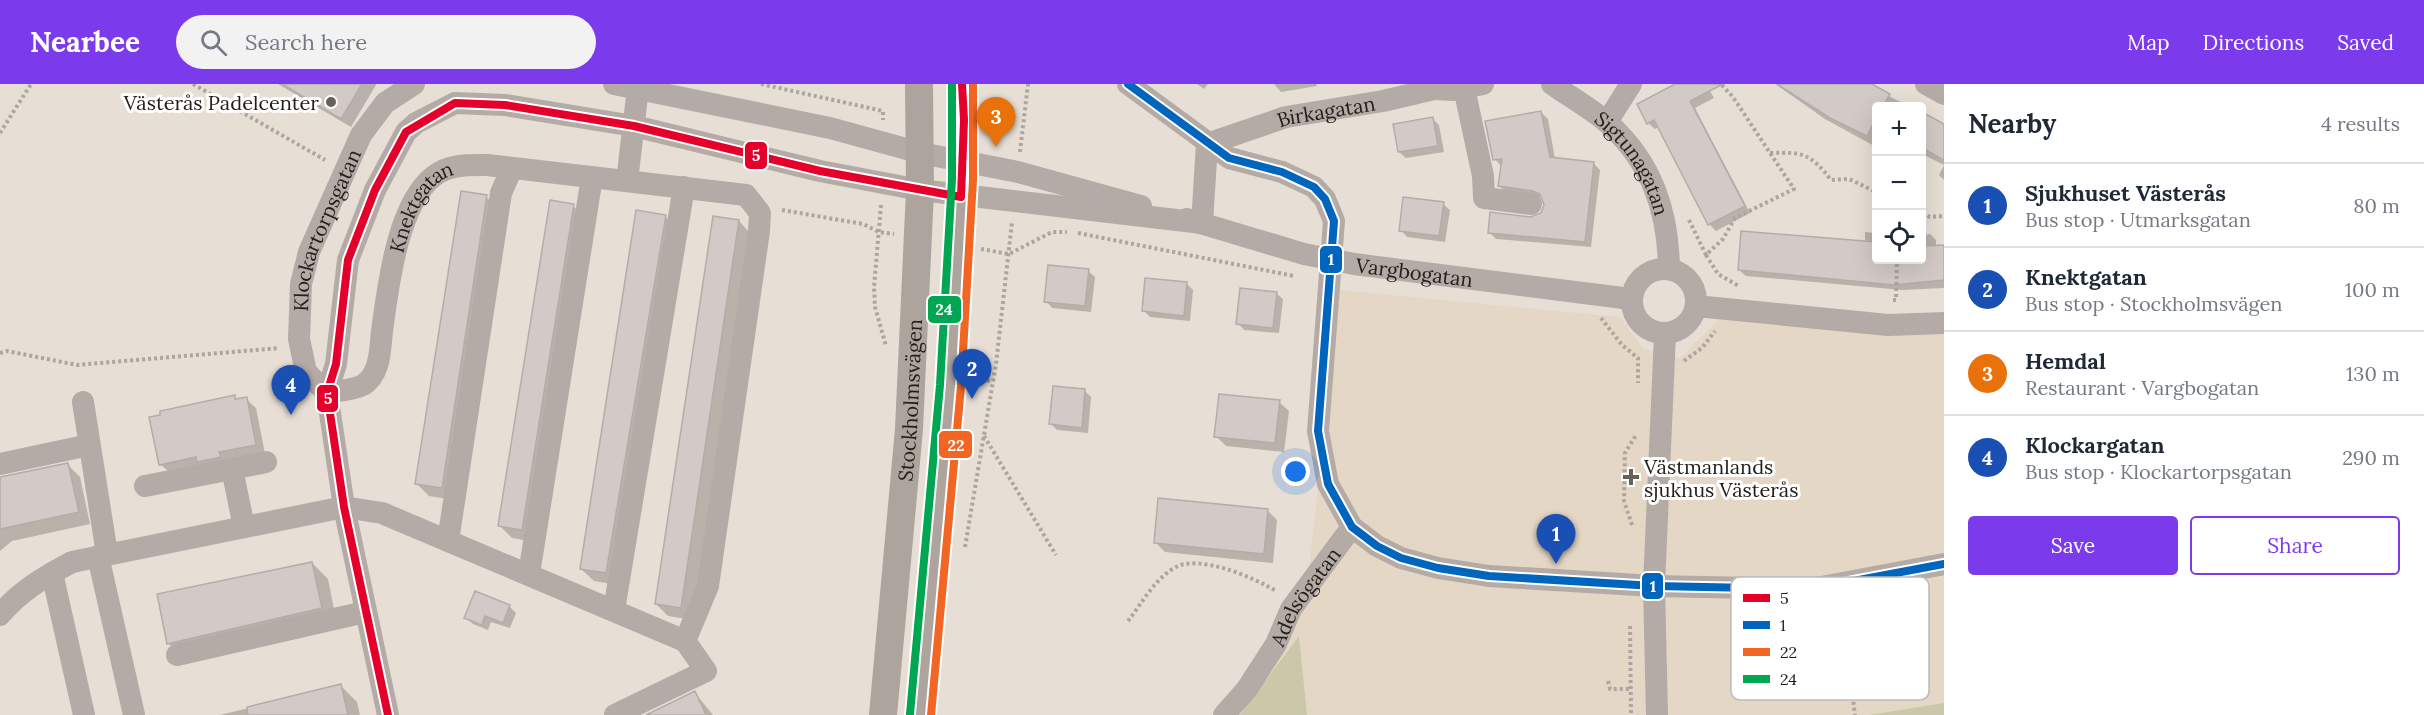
<!DOCTYPE html>
<html lang="en">
<head>
<meta charset="utf-8">
<style>
  :root { --surface:#fff; --page:#f2f2f3; --text:#1f2937; --muted:#747a83; --line:#e0e1e3; --accent:#7c3aed }
  body { margin:0; font-family:Lora,serif; background:var(--page); color:var(--text) }
  .controls { position:absolute; right:18px; top:18px; display:grid; overflow:hidden; border-radius:6px; box-shadow:0 6px 24px #0002 }
  .controls button { width:54px; height:54px; display:grid; place-items:center; padding:0; border:0; border-bottom:2px solid var(--line); background:var(--surface); color:var(--text); font:30px sans-serif }
  .you { position:absolute; left:1296px; top:388px; width:21px; height:21px; margin:-15px; border:4px solid #fff; border-radius:50%; background:#1a73e8; box-shadow:0 0 0 9px #1a73e833 }
  .badge { display:grid; place-items:center; width:39px; height:39px; border-radius:50%; background:var(--accent); color:#fff; font-size:20px; font-weight:700 }
  .pin { position:absolute; translate:-50% -50px; filter:drop-shadow(0 2px 3px #0008) }
  .pin::after { content:''; position:absolute; top:32px; width:21px; height:18px; background:inherit; clip-path:polygon(0 0,100% 0,50% 100%) }
  .list { margin:0; padding:0; list-style:none }
  h2 { display:flex; justify-content:space-between; align-items:center; height:78px; margin:0; padding:0 24px; font-size:26px }
  h2 small { font-size:20px; font-weight:400; color:var(--muted) }
  .list li { display:grid; grid-template-columns:39px 1fr auto; gap:18px; align-items:center; box-sizing:border-box; height:84px; padding:0 24px; border-top:2px solid var(--line) }
  .list b { display:block; font-size:22px; white-space:nowrap }
  .list p { margin:0; font-size:20px; white-space:nowrap; color:var(--muted) }
  .list em { font-size:20px; font-style:normal; color:var(--muted) }
  .actions { display:flex; gap:12px; padding:18px 24px }
  .actions a { flex:1; padding:14px 0; border:2px solid var(--accent); border-radius:6px; text-align:center; font-size:21px; color:var(--accent) }
  .actions .main { background:var(--accent); color:#fff }
  .icon { flex:none; width:33px; height:33px; fill:none; stroke:currentColor; stroke-width:2; stroke-linecap:round; stroke-linejoin:round }
  .map { position:relative; flex:none; width:1944px; height:631px; overflow:hidden }
  header { display:flex; align-items:center; gap:36px; box-sizing:border-box; height:84px; padding:0 30px; background:var(--accent); color:#fff }
  header strong { font-size:28px }
  nav { display:flex; gap:33px; margin-inline-start:auto; font-size:21px }
  .search { width:420px; height:54px; background:var(--page); display:flex; align-items:center; gap:15px; box-sizing:border-box; padding:0 21px; border-radius:33px; color:var(--muted); font-size:22px }
  main { display:flex }
  aside { flex:1; background:var(--surface) }
  .map>svg:first-child { display:block }
  .built { fill:#e5d7c5 }
  .green { fill:#cac8a9 }
  .shadow { fill:#0003 }
  .building { fill:#d3cac7; stroke:#b4aca9; stroke-width:1.5 }
  .lines { fill:none; stroke-linecap:round; stroke-linejoin:round }
  .path { stroke:#aca5a0; stroke-width:4; stroke-dasharray:3 3; stroke-linecap:butt }
  .minor { stroke:#b4aba6; stroke-width:22 }
  .major { stroke:#ada49e; stroke-width:28 }
  .bus-1-casing { stroke:#fff; stroke-width:12 }
  .bus-2-casing { stroke:#fff; stroke-width:12 }
  .bus-3-casing { stroke:#fff; stroke-width:12 }
  .bus-4-casing { stroke:#fff; stroke-width:12 }
  .bus-1 { stroke:#e4002b; stroke-width:8 }
  .bus-2 { stroke:#0065bd; stroke-width:8 }
  .bus-3 { stroke:#f26522; stroke-width:8 }
  .bus-4 { stroke:#00a651; stroke-width:8 }
  .poi-dot { fill:#67615a; stroke:#fff; stroke-width:2 }
  .labels { text-anchor:middle; dominant-baseline:central; stroke-width:6; stroke-linejoin:round; paint-order:stroke }
  .poi-label { font-size:20px; fill:#221d17; stroke:#fff; text-anchor:end }
  .street-label { font-size:20px; fill:#221d17; stroke:#fff }
  .key { fill:#fff; stroke:#bdbbb9; stroke-width:1.5 }
  .key-label { font-size:16px; fill:#221d17 }
  .line-badge { stroke:#fff; stroke-width:2 }
  .badge-label { font-size:16px; text-anchor:middle; font-weight:bold; fill:#fff }
</style>
</head>
<body>
<header>
<strong>Nearbee</strong>
<div class="search"><svg class="icon" aria-label="search" viewBox="0 0 24 24"><circle cx="10" cy="10" r="6"/><path d="M15 15l6 6"/></svg>Search here</div>
<nav><a>Map</a><a>Directions</a><a>Saved</a></nav>
</header>
<main>
<div class="map">
<svg width="1944" height="631" viewBox="0 0 1944 631">
  <rect width="100%" height="100%" fill="#e7dfd5"/>
  <path class="built" d="M 1340,206 L 1620,233 L 1643,264 L 1680,274 L 1720,234 L 1944,242 L 1944,631 L 1230,631 L 1306,513 Z"/>
  <path class="green" d="M 1299,552 L 1307,631 L 1240,631 Z
    M 1944,619 L 1944,631 L 1869,631 Z"/>
  <path class="shadow" d="M 278,0 L 376,0 L 376,1 L 351,43 Z
    M 1197,0 L 1208,0 L 1204,5 Z
    M 1274,0 L 1316,0 L 1317,2 L 1281,8 Z
    M 1678,0 L 1706,0 L 1714,14 L 1695,24 L 1750,129 L 1716,147 L 1710,141 L 1659,43 L 1655,45 L 1648,39 Z
    M 1775,0 L 1864,0 L 1909,22 L 1876,22 L 1876,63 L 1825,35 Z
    M 1541,28 L 1548,35 L 1555,75 L 1594,80 L 1600,86 L 1591,163 L 1496,155 L 1489,148 L 1542,130 L 1546,121 L 1541,113 L 1506,108 L 1499,102 L 1502,83 L 1495,75 Z
    M 1922,30 L 1944,47 L 1944,96 L 1939,91 L 1944,81 L 1922,70 Z
    M 1433,35 L 1439,41 L 1444,68 L 1406,74 L 1399,68 Z
    M 486,113 L 499,125 L 454,416 L 429,412 L 416,399 Z
    M 1443,120 L 1450,126 L 1445,158 L 1407,153 L 1401,146 Z
    M 573,122 L 586,134 L 534,458 L 512,454 L 500,442 Z
    M 665,132 L 677,145 L 618,501 L 594,497 L 581,485 Z
    M 739,137 L 751,150 L 693,536 L 668,532 L 656,520 Z
    M 1865,148 L 1876,149 L 1876,176 L 1922,176 L 1922,151 L 1930,150 L 1936,156 L 1936,163 L 1944,163 L 1944,204 L 1902,206 L 1746,192 L 1739,186 L 1865,159 Z
    M 1088,187 L 1095,193 L 1091,228 L 1052,224 L 1046,217 Z
    M 1187,200 L 1193,206 L 1190,237 L 1150,233 L 1144,227 Z
    M 1276,209 L 1283,215 L 1279,249 L 1244,246 L 1238,239 Z
    M 1085,307 L 1091,313 L 1088,349 L 1057,346 L 1051,340 Z
    M 234,313 L 238,316 L 246,315 L 256,324 L 265,370 L 170,389 L 160,380 Z
    M 1279,318 L 1289,327 L 1284,368 L 1226,362 L 1216,352 Z
    M 68,381 L 80,393 L 90,440 L 12,457 L 0,467 L 0,394 Z
    M 1268,427 L 1277,436 L 1273,479 L 1165,468 L 1155,458 Z
    M 312,479 L 328,495 L 337,540 L 185,575 L 168,559 Z
    M 509,522 L 516,529 L 510,544 L 491,538 L 488,546 L 473,540 L 466,534 Z
    M 341,602 L 357,618 L 360,631 L 220,631 Z
    M 695,609 L 713,631 L 647,631 Z"/>
  <path class="building" d="M 282,0 L 362,0 L 341,35 Z
    M 1675,0 L 1723,0 L 1690,17 L 1745,122 L 1708,141 L 1654,36 L 1647,40 L 1637,20 Z
    M 1777,0 L 1872,0 L 1890,10 L 1883,22 L 1876,22 L 1876,34 L 1867,52 L 1830,34 Z
    M 1541,27 L 1550,73 L 1594,78 L 1585,158 L 1488,149 L 1490,128 L 1530,133 L 1541,129 L 1544,121 L 1540,110 L 1533,107 L 1498,102 L 1502,75 L 1493,76 L 1485,37 Z
    M 1922,28 L 1944,40 L 1944,76 L 1922,64 Z
    M 1433,33 L 1438,62 L 1398,68 L 1393,40 Z
    M 461,107 L 487,111 L 442,404 L 415,400 Z
    M 1403,113 L 1444,118 L 1439,152 L 1399,147 Z
    M 550,116 L 574,120 L 522,446 L 498,442 Z
    M 636,126 L 666,131 L 606,489 L 580,485 Z
    M 713,132 L 739,136 L 681,524 L 655,520 Z
    M 1741,147 L 1876,158 L 1876,176 L 1922,176 L 1922,162 L 1944,161 L 1944,196 L 1894,201 L 1738,186 Z
    M 1048,181 L 1089,185 L 1085,222 L 1044,218 Z
    M 1145,194 L 1187,198 L 1184,232 L 1142,227 Z
    M 1240,204 L 1277,208 L 1273,244 L 1236,240 Z
    M 1053,302 L 1085,305 L 1082,344 L 1049,340 Z
    M 1219,310 L 1280,316 L 1275,359 L 1214,353 Z
    M 235,311 L 235,315 L 247,313 L 256,361 L 219,368 L 221,373 L 197,378 L 196,373 L 159,381 L 149,333 L 160,331 L 160,327 Z
    M 68,379 L 79,428 L 0,445 L 0,393 Z
    M 1158,414 L 1268,425 L 1264,470 L 1154,459 Z
    M 312,478 L 322,524 L 167,560 L 157,510 Z
    M 475,507 L 510,521 L 503,539 L 485,532 L 482,541 L 464,534 Z
    M 341,600 L 348,631 L 248,631 L 247,623 Z
    M 695,607 L 706,631 L 646,631 Z"/>
  <g class="lines">
    <path class="path" d="M 193,0 L 325,76
      M 761,0 L 883,27 L 883,36
      M 0,49 L 31,0
      M 1020,68 L 1028,0
      M 1770,69 C 1803,68 1810,69 1831,96 L 1849,95 L 1876,108
      M 881,121 L 874,203 L 875,223 L 886,262
      M 782,126 L 863,140 L 879,148 L 894,150
      M 1922,129 L 1930,133 L 1944,132
      M 1689,136 L 1706,171 L 1723,155 L 1735,134 L 1794,105 L 1733,13 L 1721,0
      M 1078,149 L 1294,192
      M 981,165 L 1009,170 L 1052,148 L 1067,148
      M 1706,171 L 1718,190 L 1739,202
      M 1893,216 L 1896,216 L 1897,176
      M 1601,234 L 1622,261 L 1638,274 L 1638,299
      M 0,269 L 7,267 L 77,281 L 279,264
      M 1684,277 L 1702,264 L 1715,247
      M 975,296 L 993,297
      M 984,352 L 1056,471
      M 1632,441 L 1624,417 L 1625,369 L 1636,351
      M 965,463 L 996,280 L 1012,138
      M 1128,537 C 1142,519 1154,496 1174,484 C 1198,469 1255,494 1276,507
      M 1630,542 L 1631,631
      M 1608,597 L 1610,605 L 1630,605
      M 1851,600 L 1855,631"/>
    <g class="minor">
      <path d="M 614,0 L 830,44 L 921,69 L 1018,88 L 1141,122"/>
      <path d="M 1128,0 L 1229,74 L 1282,88 L 1314,103 L 1325,115 L 1334,137 L 1318,347 L 1328,400 L 1352,443 L 1377,462 L 1401,474 L 1438,484 L 1489,492 L 1654,502 L 1811,505 L 1944,480"/>
      <path id="s1" d="M 1552,0 C 1570,13 1592,25 1609,40 C 1652,79 1668,127 1669,184"/>
      <path d="M 1926,0 L 1944,10"/>
      <path d="M 1464,4 L 1483,92 L 1484,114 L 1531,120"/>
      <path d="M 1607,38 L 1631,0"/>
      <path id="s2" d="M 1207,60 L 1286,33 L 1383,17 L 1434,5 L 1453,6 L 1483,0"/>
      <path d="M 627,97 L 638,4"/>
      <path id="s3" d="M 1187,135 L 1304,170 L 1354,180 L 1631,215"/>
      <path d="M 1202,139 L 1207,60"/>
      <circle cx="1664" cy="217" r="32"/>
      <path d="M 1696,222 L 1888,241 L 1944,239"/>
      <path id="s4" d="M 327,309 C 337,307 354,306 363,301 C 381,290 380,264 382,247 C 388,204 397,120 434,92 C 449,80 468,81 487,81 L 746,111 L 760,129 L 759,147 L 708,502 L 685,557"/>
      <path id="s5" d="M 327,309 L 306,288 L 299,255 L 301,200 L 309,168 L 361,51 L 385,19 L 414,0"/>
      <path d="M 83,318 L 107,470"/>
      <path d="M 0,380 L 89,361"/>
      <path d="M 232,385 L 266,378"/>
      <path d="M 145,402 L 232,385 L 244,443"/>
      <path d="M 448,457 L 501,109 L 512,84"/>
      <path d="M 98,472 L 134,631"/>
      <path d="M 52,489 L 84,631"/>
      <path d="M 529,490 L 592,93"/>
      <path d="M 614,526 L 684,103"/>
      <path d="M 0,531 C 20,507 44,493 72,478 L 344,423 L 382,429 L 685,557"/>
      <path d="M 177,571 L 365,528"/>
      <path d="M 388,631 L 344,423 L 327,309 L 336,280 L 348,176 L 375,106 L 406,48 L 416,39 L 455,19 L 505,21 L 634,42 L 820,87 L 920,106 L 1202,139"/>
      <path d="M 615,631 L 706,587 L 685,557"/>
      <path id="s6" d="M 1224,631 L 1247,605 L 1276,560 L 1291,525 L 1352,443"/>
      <path d="M 1657,631 L 1654,502 L 1665,250"/>
    </g>
    <g class="major">
      <path id="s7" d="M 883,631 L 909,345 L 920,106 L 919,0"/>
      <path d="M 920,631 C 936,485 950,338 957,191 C 960,128 966,63 962,0"/>
    </g>
    <defs>
      <path id="bus-1" d="M 388,631 L 344,423 L 327,309 L 336,280 L 348,176 L 375,106 L 406,48 L 455,19 L 505,21 L 634,42 L 820,87 L 961,113 L 964,36 L 962,0"/>
      <path id="bus-2" d="M 1128,0 L 1229,74 L 1282,88 L 1314,103 L 1325,115 L 1334,137 L 1318,347 L 1328,400 L 1352,443 L 1377,462 L 1401,474 L 1438,484 L 1489,492 L 1654,502 L 1811,505 L 1944,480"/>
      <path id="bus-3" d="M 931,631 L 961,302 L 973,96 L 973,0"/>
      <path id="bus-4" d="M 910,630 L 940,301 L 952,95 L 952,0"/>
    </defs>
    <use href="#bus-1" class="bus-1-casing"/>
    <use href="#bus-2" class="bus-2-casing"/>
    <use href="#bus-3" class="bus-3-casing"/>
    <use href="#bus-4" class="bus-4-casing"/>
    <use href="#bus-1" class="bus-1"/>
    <use href="#bus-2" class="bus-2"/>
    <use href="#bus-3" class="bus-3"/>
    <use href="#bus-4" class="bus-4"/>
  </g>
  <g class="poi-dot">
    <circle cx="331" cy="18" r="6"/>
    <path d="M1628 384h6v6h6v6h-6v6h-6v-6h-6v-6h6z"/>
  </g>
  <g class="labels">
    <g class="poi-label">
      <text x="319" y="18">Västerås Padelcenter</text>
      <text x="1644" y="382" text-anchor="start">Västmanlands<tspan x="1644" dy="23">sjukhus Västerås</tspan></text>
    </g>
    <g class="street-label">
      <text stroke="none"><textPath href="#s2" startOffset="124">Birkagatan</textPath></text>
      <text stroke="none"><textPath href="#s1" startOffset="116">Sigtunagatan</textPath></text>
      <text stroke="none"><textPath href="#s4" startOffset="230">Knektgatan</textPath></text>
      <text stroke="none"><textPath href="#s5" startOffset="177">Klockartorpsgatan</textPath></text>
      <text stroke="none"><textPath href="#s3" startOffset="234">Vargbogatan</textPath></text>
      <text stroke="none"><textPath href="#s7" startOffset="316">Stockholmsvägen</textPath></text>
      <text stroke="none"><textPath href="#s6" startOffset="144">Adelsögatan</textPath></text>
    </g>
  </g>
  <rect x="1731" y="493" width="198" height="123" rx="9" class="key"/>
  <rect x="1743" y="510" width="27" height="8" fill="#e4002b"/>
  <rect x="1743" y="537" width="27" height="8" fill="#0065bd"/>
  <rect x="1743" y="564" width="27" height="8" fill="#f26522"/>
  <rect x="1743" y="591" width="27" height="8" fill="#00a651"/>
  <g class="key-label">
    <text x="1780" y="520">5</text>
    <text x="1780" y="547">1</text>
    <text x="1780" y="574">22</text>
    <text x="1780" y="601">24</text>
  </g>
  <g class="line-badge">
    <rect x="744" y="57" width="24" height="29" rx="6" fill="#e4002b"/>
    <rect x="1319" y="161" width="24" height="29" rx="6" fill="#0065bd"/>
    <rect x="927" y="211" width="35" height="29" rx="6" fill="#00a651"/>
    <rect x="316" y="300" width="23" height="29" rx="6" fill="#e4002b"/>
    <rect x="938" y="346" width="35" height="29" rx="6" fill="#f26522"/>
    <rect x="1641" y="488" width="23" height="28" rx="6" fill="#0065bd"/>
  </g>
  <g class="badge-label">
    <text x="756" y="77">5</text>
    <text x="1331" y="181">1</text>
    <text x="944" y="231">24</text>
    <text x="328" y="320">5</text>
    <text x="956" y="367">22</text>
    <text x="1653" y="508">1</text>
  </g>
</svg>
<div class="controls">
<button>+</button>
<button>−</button>
<button><svg class="icon" aria-label="locate" viewBox="0 0 24 24"><circle cx="12" cy="12" r="6"/><path d="M12 2v4M12 18v4M2 12h4M18 12h4"/></svg></button>
</div>
<div class="you"></div>
<div class="pin badge" style="left:1556px;top:480px;background:#1a4fb4">1</div>
<div class="pin badge" style="left:972px;top:315px;background:#1a4fb4">2</div>
<div class="pin badge" style="left:996px;top:63px;background:#e8710a">3</div>
<div class="pin badge" style="left:291px;top:331px;background:#1a4fb4">4</div>
</div>
<aside>
<h2>Nearby<small>4 results</small></h2>
<ul class="list">
<li><span class="badge" style="background:#1a4fb4">1</span><div><b>Sjukhuset Västerås</b><p>Bus stop · Utmarksgatan</p></div><em>80 m</em></li>
<li><span class="badge" style="background:#1a4fb4">2</span><div><b>Knektgatan</b><p>Bus stop · Stockholmsvägen</p></div><em>100 m</em></li>
<li><span class="badge" style="background:#e8710a">3</span><div><b>Hemdal</b><p>Restaurant · Vargbogatan</p></div><em>130 m</em></li>
<li><span class="badge" style="background:#1a4fb4">4</span><div><b>Klockargatan</b><p>Bus stop · Klockartorpsgatan</p></div><em>290 m</em></li>
</ul>
<div class="actions"><a class="main">Save</a><a>Share</a></div>
</aside>
</main>
</body>
</html>
